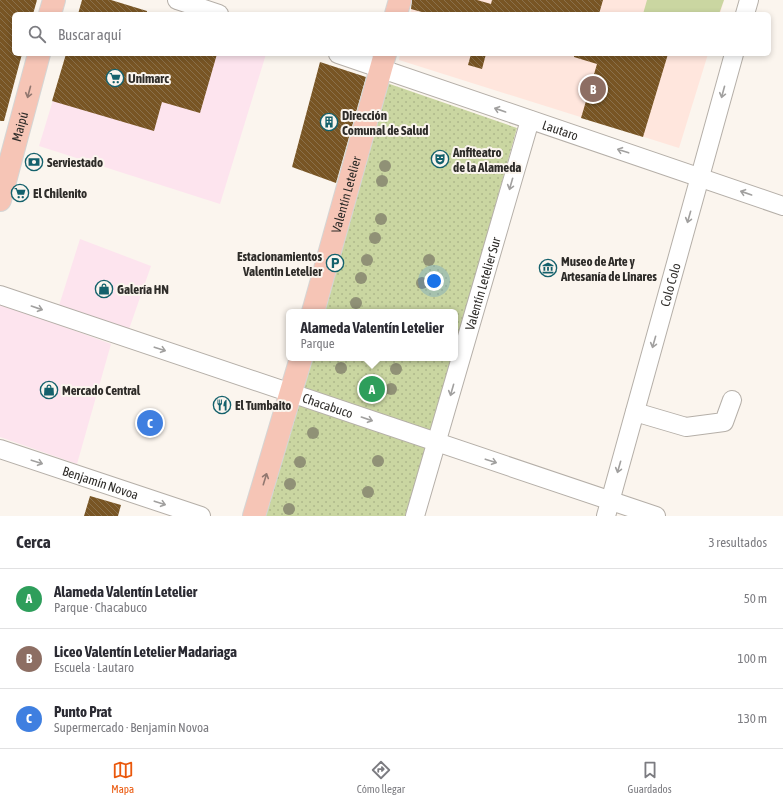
<!DOCTYPE html>
<html lang="es">
<head>
<meta charset="utf-8">
<style>
  :root { --surface:#fff; --page:#f2f2f3; --text:#2b2b33; --muted:#7c7c81; --line:#e1e1e2; --accent:#ea580c }
  body { margin:0; font-family:"Asap Condensed",sans-serif; background:var(--page); color:var(--text) }
  .you { position:absolute; left:434px; top:281px; width:14px; height:14px; margin:-10px; border:3px solid #fff; border-radius:50%; background:#1a73e8; box-shadow:0 0 0 6px #1a73e833 }
  .badge { display:grid; place-items:center; width:26px; height:26px; border-radius:50%; background:var(--accent); color:#fff; font-size:13px; font-weight:700 }
  .pin { position:absolute; translate:-50% -50%; border:2px solid #fff; box-shadow:0 1px 4px #0006 }
  .popup { position:absolute; left:286px; top:309px; width:172px; height:52px; box-sizing:border-box; display:grid; place-content:center; border-radius:6px; background:var(--surface); filter:drop-shadow(0 1px 3px #0005); font-size:13px; white-space:nowrap; color:var(--muted) }
  .popup b { font-size:15px; color:var(--text) }
  .popup::after { content:''; position:absolute; left:50%; top:100%; margin-left:-8px; border:8px solid transparent; border-top-color:var(--surface) }
  .list { margin:0; padding:0; list-style:none }
  h2 { display:flex; justify-content:space-between; align-items:center; height:52px; margin:0; padding:0 16px; font-size:17px }
  h2 small { font-size:13px; font-weight:400; color:var(--muted) }
  .list li { display:grid; grid-template-columns:26px 1fr auto; gap:12px; align-items:center; box-sizing:border-box; height:60px; padding:0 16px; border-top:1px solid var(--line) }
  .list b { display:block; font-size:15px; white-space:nowrap }
  .list p { margin:0; font-size:13px; white-space:nowrap; color:var(--muted) }
  .list em { font-size:13px; font-style:normal; color:var(--muted) }
  .icon { flex:none; width:22px; height:22px; fill:none; stroke:currentColor; stroke-width:2; stroke-linecap:round; stroke-linejoin:round }
  .map { position:relative; flex:none; width:783px; height:516px; overflow:hidden }
  .search { position:absolute; background:var(--surface); box-shadow:0 2px 6px #0003; left:12px; right:12px; top:12px; height:44px; display:flex; align-items:center; gap:10px; box-sizing:border-box; padding:0 14px; border-radius:6px; color:var(--muted); font-size:15px }
  .sheet { height:232px; background:var(--surface) }
  nav { display:flex; justify-content:space-around; align-items:center; box-sizing:border-box; height:56px; border-top:1px solid var(--line); background:var(--surface); font-size:11px; color:var(--muted) }
  nav a { display:grid; justify-items:center; gap:2px }
  nav .on { color:var(--accent) }
  .map>svg:first-child { display:block }
  .commercial { fill:#fde4ee }
  .education { fill:#ffe6dd }
  .park { fill:url(#park-dots) }
  .garden { fill:#cad6a1 }
  .building { fill:url(#building-back-hatch) }
  .lines { fill:none; stroke-linecap:round; stroke-linejoin:round }
  .minor-casing { stroke:#b5afa8; stroke-width:20 }
  .major-casing { stroke:#d5d5d4; stroke-width:24 }
  .minor { stroke:#fff; stroke-width:18 }
  .major { stroke:#f6c5b6; stroke-width:22 }
  .tree { fill:#909176 }
  .oneway { stroke:#927870 }
  .oneway2 { stroke:#a1a09f }
  .labels { text-anchor:middle; dominant-baseline:central; stroke-width:4; stroke-linejoin:round; paint-order:stroke }
  .poi-label { font-size:13px; font-weight:bold; fill:#2e2c29; stroke:#fbf5ee; text-anchor:start }
  .street-label { font-size:13px; fill:#2e2c29; stroke:#fbf5ee }
</style>
</head>
<body>
<div class="map">
<svg width="783" height="516" viewBox="0 0 783 516">
  <defs>
    <pattern id="park-dots" width="8" height="8" patternUnits="userSpaceOnUse"><rect width="8" height="8" fill="#cad6a1"/><path d="M2 2h.1M6 6h.1" fill="none" stroke="#aeb88b" stroke-width="1.8" stroke-linecap="round"/></pattern>
    <pattern id="building-back-hatch" width="6" height="6" patternUnits="userSpaceOnUse"><rect width="6" height="6" fill="#785524"/><path d="M-1 5l2 2M0 0l6 6M5-1l2 2" fill="none" stroke="#8a704b"/></pattern>
  </defs>
  <rect width="100%" height="100%" fill="#fbf5ee"/>
  <path class="commercial" d="M 67,54 L 266,54 L 220,204 L 39,146 Z
    M 80,239 L 151,266 L 127,335 L 57,312 Z
    M 0,303 L 111,344 L 77,464 L 0,437 Z"/>
  <path class="education" d="M 414,0 L 724,0 L 720,14 L 410,14 Z
    M 400,54 L 708,54 L 679,148 L 399,60 Z"/>
  <path class="park" d="M 384,82 L 517,128 L 455,349 L 455,312 L 321,312 Z
    M 308,358 L 453,358 L 408,516 L 264,516 Z"/>
  <path class="garden" d="M 647,0 L 724,0 L 719,14 L 643,14 Z"/>
  <path class="building" d="M 0,0 L 37,0 L 33,14 L 14,14 L 14,54 L 22,54 L 4,121 L 0,121 Z
    M 82,0 L 111,0 L 147,11 L 147,14 L 78,14 Z
    M 412,0 L 477,0 L 491,4 L 492,0 L 603,0 L 599,14 L 429,14 L 411,9 Z
    M 66,54 L 217,54 L 200,113 L 162,102 L 154,131 L 52,101 Z
    M 471,54 L 486,54 L 482,69 L 468,65 Z
    M 574,54 L 668,54 L 643,137 L 581,118 L 597,64 L 574,57 Z
    M 320,62 L 366,77 L 336,183 L 292,167 Z
    M 90,496 L 121,505 L 118,516 L 84,516 Z"/>
  <g class="lines">
    <defs>
      <g id="minor">
        <path d="M 177,0 L 219,14"/>
        <path d="M 745,14 L 749,0"/>
        <path id="s1" d="M 338,54 L 783,206"/>
        <path id="s2" d="M 0,295 L 656,516"/>
        <path d="M 635,412 L 686,427 L 724,422 L 732,400"/>
        <path id="s3" d="M 0,449 L 201,516"/>
        <path id="s4" d="M 415,516 L 530,120"/>
        <path id="s5" d="M 606,516 L 734,54"/>
      </g>
      <g id="major">
        <path d="M 50,14 L 54,0"/>
        <path d="M 396,14 L 400,0"/>
        <path id="s6" d="M 0,200 L 39,54"/>
        <path id="s7" d="M 313,312 L 385,54"/>
        <path d="M 254,516 L 301,358"/>
      </g>
    </defs>
    <use href="#minor" class="minor-casing"/>
    <use href="#major" class="major-casing"/>
    <use href="#minor" class="minor"/>
    <use href="#major" class="major"/>
  </g>
  <g class="tree">
    <circle cx="385" cy="166" r="6"/>
    <circle cx="382" cy="181" r="6"/>
    <circle cx="381" cy="219" r="6"/>
    <circle cx="375" cy="238" r="6"/>
    <circle cx="367" cy="260" r="6"/>
    <circle cx="429" cy="260" r="6"/>
    <circle cx="361" cy="278" r="6"/>
    <circle cx="422" cy="283" r="6"/>
    <circle cx="356" cy="303" r="6"/>
    <circle cx="341" cy="368" r="6"/>
    <circle cx="396" cy="369" r="6"/>
    <circle cx="391" cy="389" r="6"/>
    <circle cx="313" cy="433" r="6"/>
    <circle cx="378" cy="461" r="6"/>
    <circle cx="300" cy="462" r="6"/>
    <circle cx="290" cy="484" r="6"/>
    <circle cx="368" cy="492" r="6"/>
    <circle cx="289" cy="509" r="6"/>
  </g>
  <defs><path id="oneway-shaft" d="M-6 0H5M1.5-3L5.5 0L1.5 3" fill="none" stroke-width="1.6" stroke-linecap="round" stroke-linejoin="round"/></defs>
  <g class="oneway">
    <use href="#oneway-shaft" transform="translate(29 92) rotate(105)"/>
    <use href="#oneway-shaft" transform="translate(265 479) rotate(-73)"/>
  </g>
  <g class="oneway2">
    <use href="#oneway-shaft" transform="translate(723 92) rotate(105)"/>
    <use href="#oneway-shaft" transform="translate(500 110) rotate(-161)"/>
    <use href="#oneway-shaft" transform="translate(623 151) rotate(-162)"/>
    <use href="#oneway-shaft" transform="translate(511 184) rotate(106)"/>
    <use href="#oneway-shaft" transform="translate(746 193) rotate(-161)"/>
    <use href="#oneway-shaft" transform="translate(689 217) rotate(106)"/>
    <use href="#oneway-shaft" transform="translate(37 308) rotate(19)"/>
    <use href="#oneway-shaft" transform="translate(654 342) rotate(106)"/>
    <use href="#oneway-shaft" transform="translate(160 349) rotate(18)"/>
    <use href="#oneway-shaft" transform="translate(452 390) rotate(106)"/>
    <use href="#oneway-shaft" transform="translate(367 419) rotate(19)"/>
    <use href="#oneway-shaft" transform="translate(491 461) rotate(18)"/>
    <use href="#oneway-shaft" transform="translate(37 462) rotate(18)"/>
    <use href="#oneway-shaft" transform="translate(619 467) rotate(106)"/>
    <use href="#oneway-shaft" transform="translate(160 503) rotate(18)"/>
  </g>
  <defs>
    <symbol id="supermarket-ring" viewBox="-11 -11 22 22"><circle r="9.5" fill="#fbf5ee" stroke="#14616c" stroke-width="1.5"/><path d="M-6-5.5h2.5l.6 2H6L4.5 2H-2.5L-4.4-4H-6ZM-1.5 3.2a1.3 1.3 0 1 0 .1 0ZM3 3.2a1.3 1.3 0 1 0 .1 0Z" fill="#14616c"/></symbol>
    <symbol id="building-ring" viewBox="-11 -11 22 22"><circle r="9.5" fill="#fbf5ee" stroke="#14616c" stroke-width="1.5"/><path d="M-4-6H4V6H1V3H-1V6H-4ZM-2.5-4.3h1.7v1.8h-1.7ZM.8-4.3h1.7v1.8H.8ZM-2.5-1h1.7V.8h-1.7ZM.8-1h1.7V.8H.8Z" fill="#14616c"/></symbol>
    <symbol id="theatre-ring" viewBox="-11 -11 22 22"><circle r="9.5" fill="#fbf5ee" stroke="#14616c" stroke-width="1.5"/><path d="M-5-5.5Q0-4 5-5.5V0Q5 5 0 6Q-5 5-5 0ZM-3.3-2.5H-1v1.5H-3.3ZM1-2.5H3.3v1.5H1ZM-2.8 1Q0 5.5 2.8 1Z" fill="#14616c"/></symbol>
    <symbol id="bank-ring" viewBox="-11 -11 22 22"><circle r="9.5" fill="#fbf5ee" stroke="#14616c" stroke-width="1.5"/><path d="M-6-4H6V4H-6ZM0-2.3a2.3 2.3 0 1 0 0 4.6a2.3 2.3 0 1 0 0-4.6Z" fill="#14616c"/></symbol>
    <symbol id="parking-ring" viewBox="-11 -11 22 22"><circle r="9.5" fill="#fbf5ee" stroke="#14616c" stroke-width="1.5"/><path d="M-3.5-5.5H1a3.5 3.5 0 0 1 0 7H-1V5.5H-3.5ZM-1-3.4V-.6H.8a1.4 1.4 0 0 0 0-2.8Z" fill="#14616c"/></symbol>
    <symbol id="museum-ring" viewBox="-11 -11 22 22"><circle r="9.5" fill="#fbf5ee" stroke="#14616c" stroke-width="1.5"/><path d="M0-6L6-3V-2H-6V-3ZM-5-1h2V3h-2ZM-1-1h2V3h-2ZM3-1h2V3H3ZM-6 4H6V6H-6Z" fill="#14616c"/></symbol>
    <symbol id="shop-ring" viewBox="-11 -11 22 22"><circle r="9.5" fill="#fbf5ee" stroke="#14616c" stroke-width="1.5"/><path d="M-5-2.5h2.3a2.7 3.5 0 0 1 5.4 0H5L5.5 6h-11ZM-1.5-2.5h3a1.5 2.3 0 0 0-3 0Z" fill="#14616c"/></symbol>
    <symbol id="restaurant-ring" viewBox="-11 -11 22 22"><circle r="9.5" fill="#fbf5ee" stroke="#14616c" stroke-width="1.5"/><path d="M-5-6h1v4h1v-4h1v4h1v-4h1v5L-1.5 .5V6h-2V.5L-5-1ZM5-6V6H3V1.5H1.5Q1.5-4 5-6Z" fill="#14616c"/></symbol>
  </defs>
  <g fill-rule="evenodd">
    <use href="#supermarket-ring" x="105" y="68" width="20" height="20"/>
    <use href="#building-ring" x="319" y="112" width="20" height="20"/>
    <use href="#theatre-ring" x="430" y="149" width="20" height="20"/>
    <use href="#bank-ring" x="24" y="152" width="20" height="20"/>
    <use href="#supermarket-ring" x="10" y="183" width="20" height="20"/>
    <use href="#parking-ring" x="325" y="253" width="20" height="20"/>
    <use href="#museum-ring" x="538" y="258" width="20" height="20"/>
    <use href="#shop-ring" x="94" y="279" width="20" height="20"/>
    <use href="#shop-ring" x="39" y="380" width="20" height="20"/>
    <use href="#restaurant-ring" x="212" y="395" width="20" height="20"/>
  </g>
  <g class="labels">
    <g class="poi-label">
      <text x="128" y="78">Unimarc</text>
      <text x="342" y="115">Dirección<tspan x="342" dy="15">Comunal de Salud</tspan></text>
      <text x="453" y="152">Anfiteatro<tspan x="453" dy="15">de la Alameda</tspan></text>
      <text x="47" y="162">Serviestado</text>
      <text x="33" y="193">El Chilenito</text>
      <text x="322" y="256" text-anchor="end">Estacionamientos<tspan x="322" dy="15">Valentin Letelier</tspan></text>
      <text x="561" y="261">Museo de Arte y<tspan x="561" dy="15">Artesanía de Linares</tspan></text>
      <text x="117" y="289">Galería HN</text>
      <text x="62" y="390">Mercado Central</text>
      <text x="235" y="405">El Tumbaito</text>
    </g>
    <g class="street-label">
      <text stroke="none"><textPath href="#s6" startOffset="76">Maipú</textPath></text>
      <text stroke="none"><textPath href="#s1" startOffset="235">Lautaro</textPath></text>
      <text stroke="none"><textPath href="#s7" startOffset="122">Valentín Letelier</textPath></text>
      <text stroke="none"><textPath href="#s4" startOffset="242">Valentín Letelier Sur</textPath></text>
      <text stroke="none"><textPath href="#s5" startOffset="240">Colo Colo</textPath></text>
      <text stroke="none"><textPath href="#s2" startOffset="346">Chacabuco</textPath></text>
      <text stroke="none"><textPath href="#s3" startOffset="106">Benjamín Novoa</textPath></text>
    </g>
  </g>
</svg>
<div class="you"></div>
<div class="pin badge" style="left:372px;top:389px;background:#2e9e5b">A</div>
<div class="popup"><b>Alameda Valentín Letelier</b>Parque</div>
<div class="pin badge" style="left:593px;top:89px;background:#8d6e63">B</div>
<div class="pin badge" style="left:150px;top:423px;background:#3f7fe0">C</div>
<div class="search"><svg class="icon" aria-label="search" viewBox="0 0 24 24"><circle cx="10" cy="10" r="6"/><path d="M15 15l6 6"/></svg>Buscar aquí</div>
</div>
<section class="sheet">
<h2>Cerca<small>3 resultados</small></h2>
<ul class="list">
<li><span class="badge" style="background:#2e9e5b">A</span><div><b>Alameda Valentín Letelier</b><p>Parque · Chacabuco</p></div><em>50 m</em></li>
<li><span class="badge" style="background:#8d6e63">B</span><div><b>Liceo Valentín Letelier Madariaga</b><p>Escuela · Lautaro</p></div><em>100 m</em></li>
<li><span class="badge" style="background:#3f7fe0">C</span><div><b>Punto Prat</b><p>Supermercado · Benjamín Novoa</p></div><em>130 m</em></li>
</ul>
</section>
<nav>
<a class="on"><svg class="icon" aria-label="map" viewBox="0 0 24 24"><path d="M3 6l6-2 6 2 6-2v14l-6 2-6-2-6 2zM9 4v14M15 6v14"/></svg>Mapa</a>
<a><svg class="icon" aria-label="directions" viewBox="0 0 24 24"><path d="M12 3l9 9-9 9-9-9zM9 14v-3h6M13 9l2 2-2 2"/></svg>Cómo llegar</a>
<a><svg class="icon" aria-label="saved" viewBox="0 0 24 24"><path d="M7 4h10v16l-5-4-5 4z"/></svg>Guardados</a>
</nav>
</body>
</html>
